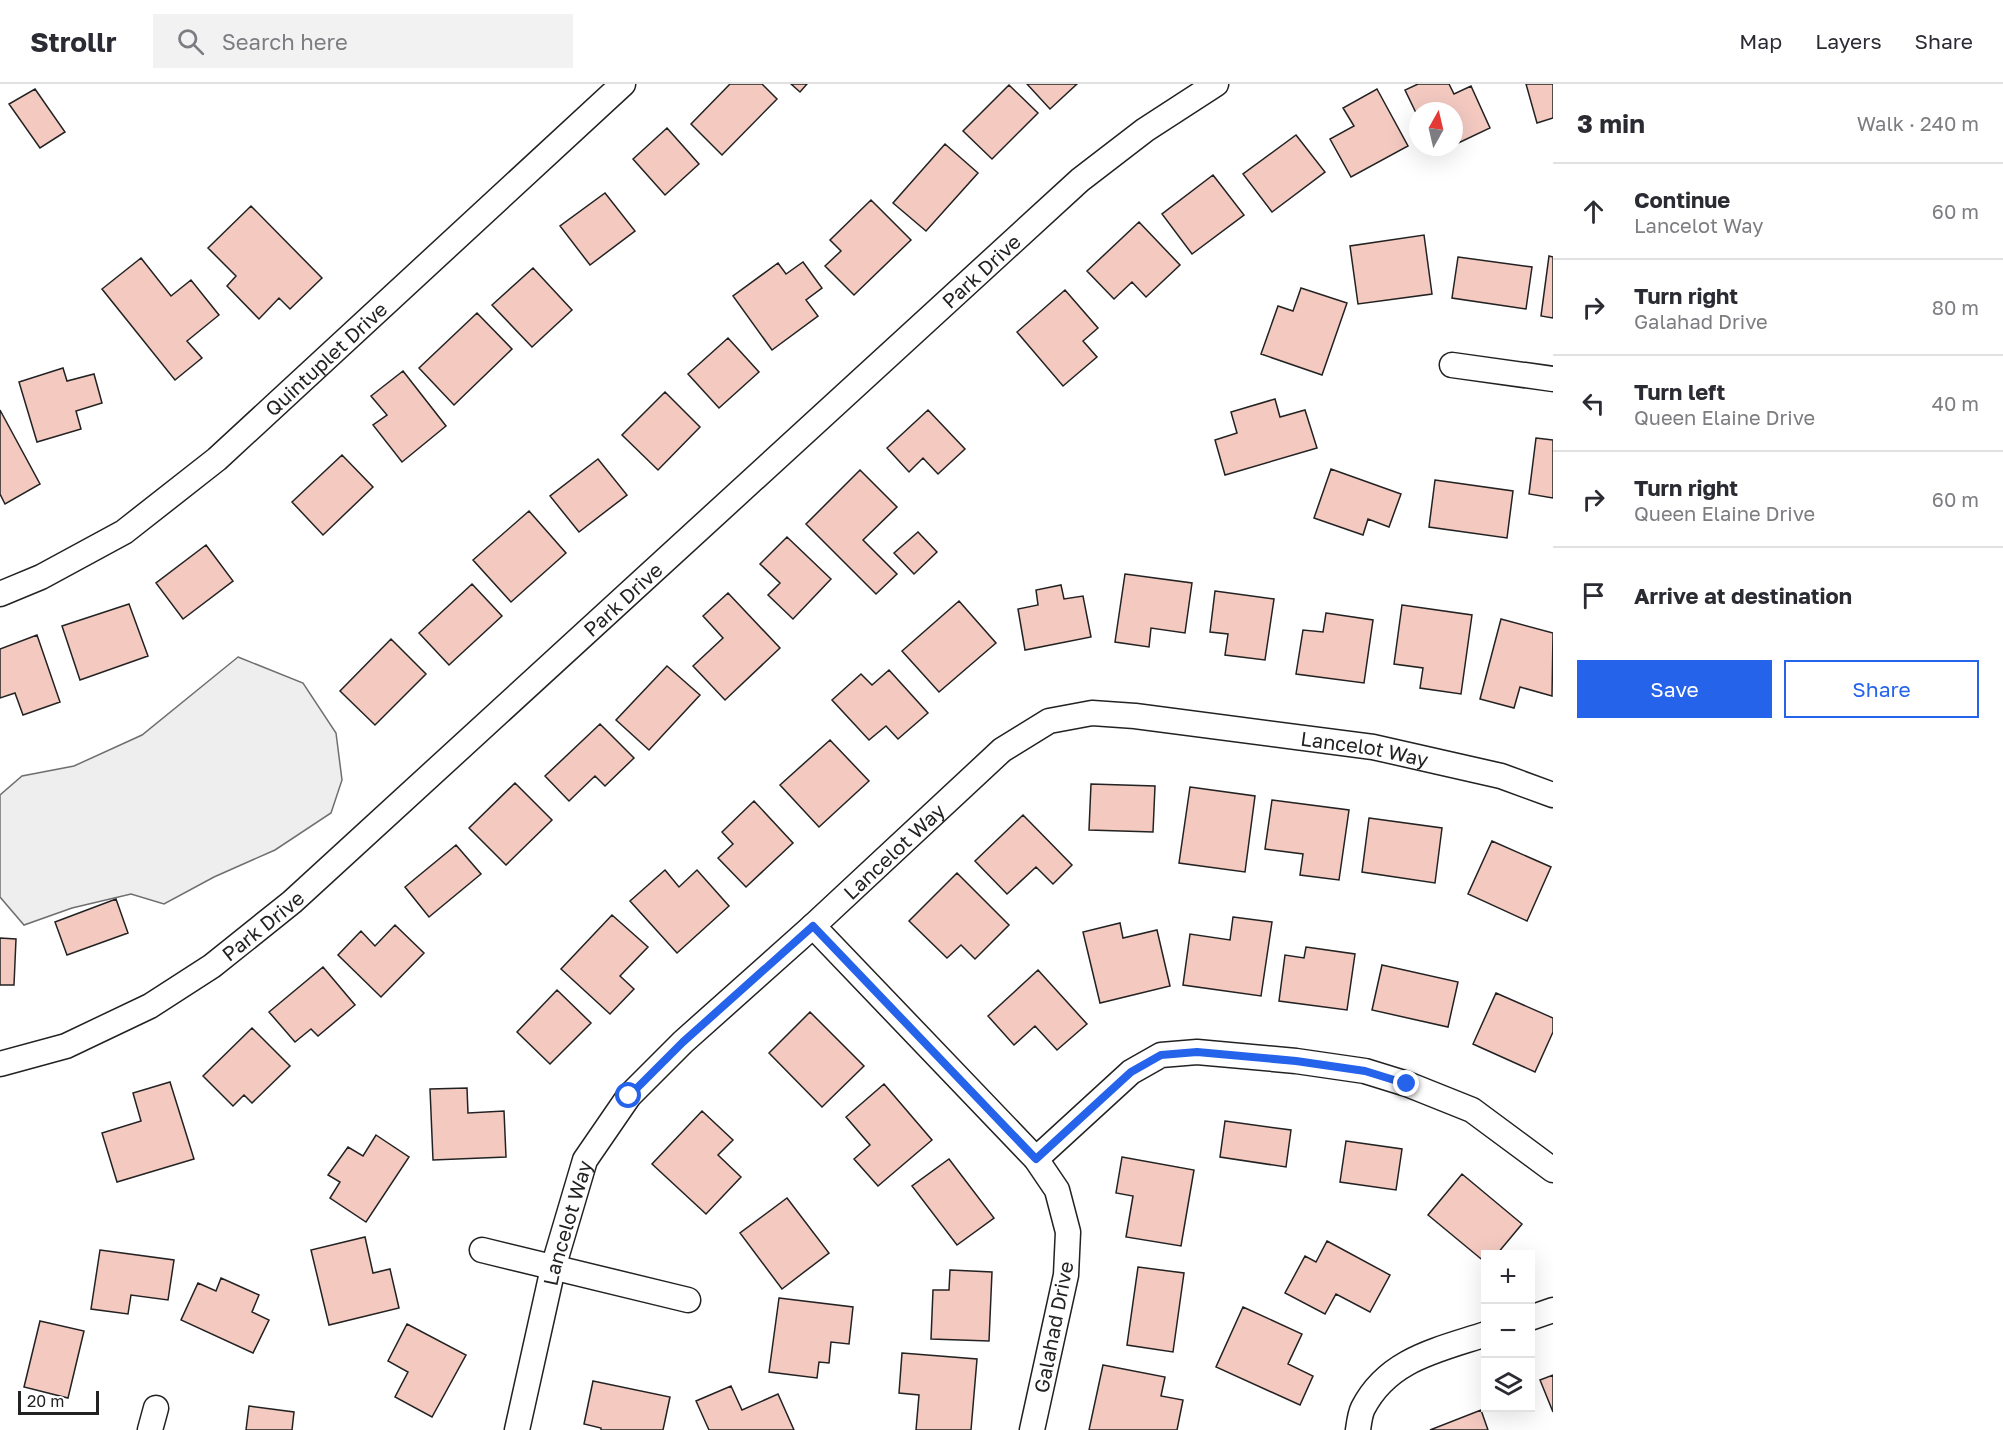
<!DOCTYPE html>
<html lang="en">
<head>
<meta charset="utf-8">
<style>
  :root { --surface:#fff; --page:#f2f2f3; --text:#2b2b33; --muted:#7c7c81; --line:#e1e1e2; --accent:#2563eb }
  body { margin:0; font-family:"Golos Text",sans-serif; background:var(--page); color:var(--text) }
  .controls { position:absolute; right:18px; bottom:18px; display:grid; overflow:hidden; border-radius:0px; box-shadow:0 6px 24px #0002 }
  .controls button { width:54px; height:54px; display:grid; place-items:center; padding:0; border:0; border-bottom:2px solid var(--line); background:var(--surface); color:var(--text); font:30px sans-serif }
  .compass { position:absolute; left:1409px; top:18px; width:54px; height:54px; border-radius:50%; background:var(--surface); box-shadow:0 6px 24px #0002; rotate:8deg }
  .scale { position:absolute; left:18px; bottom:15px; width:81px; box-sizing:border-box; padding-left:6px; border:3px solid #222; border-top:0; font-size:16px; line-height:21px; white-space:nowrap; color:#222; -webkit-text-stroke:4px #fff; paint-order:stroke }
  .stop { position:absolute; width:18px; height:18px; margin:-14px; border:4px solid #2563eb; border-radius:50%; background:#fff }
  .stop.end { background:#2563eb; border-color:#fff; box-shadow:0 2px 6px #0008 }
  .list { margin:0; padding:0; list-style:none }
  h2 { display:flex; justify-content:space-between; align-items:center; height:78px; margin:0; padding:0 24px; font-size:26px }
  h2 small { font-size:20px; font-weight:400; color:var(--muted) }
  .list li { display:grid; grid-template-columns:39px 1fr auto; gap:18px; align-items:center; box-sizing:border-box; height:96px; padding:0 24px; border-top:2px solid var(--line) }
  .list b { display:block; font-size:22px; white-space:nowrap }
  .list p { margin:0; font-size:20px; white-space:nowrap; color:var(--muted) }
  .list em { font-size:20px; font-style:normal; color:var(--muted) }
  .actions { display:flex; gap:12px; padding:18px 24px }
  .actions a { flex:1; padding:14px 0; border:2px solid var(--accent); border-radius:0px; text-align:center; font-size:21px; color:var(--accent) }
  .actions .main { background:var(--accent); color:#fff }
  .icon { flex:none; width:33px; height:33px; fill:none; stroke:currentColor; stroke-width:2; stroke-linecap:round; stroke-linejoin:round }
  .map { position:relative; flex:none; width:1553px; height:1346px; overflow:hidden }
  header { display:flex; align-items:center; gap:36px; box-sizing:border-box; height:84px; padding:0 30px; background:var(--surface); border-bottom:2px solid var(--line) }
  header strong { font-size:28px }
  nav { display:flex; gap:33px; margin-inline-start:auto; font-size:21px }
  .search { width:420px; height:54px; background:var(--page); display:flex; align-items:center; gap:15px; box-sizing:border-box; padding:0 21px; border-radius:0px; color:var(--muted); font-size:22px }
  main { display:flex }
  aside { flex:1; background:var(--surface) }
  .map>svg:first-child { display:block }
  .green { fill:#eee; stroke:#6f6f6f; stroke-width:1.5 }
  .building { fill:#f3c9c0; stroke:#222; stroke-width:1.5 }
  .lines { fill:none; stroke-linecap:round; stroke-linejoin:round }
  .minor-casing { stroke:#222; stroke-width:27 }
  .minor { stroke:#fff; stroke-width:24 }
  .route { stroke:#2563eb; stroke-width:8 }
  .labels { text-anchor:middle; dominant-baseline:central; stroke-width:4.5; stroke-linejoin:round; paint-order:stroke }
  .street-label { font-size:20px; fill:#222; stroke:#fff }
</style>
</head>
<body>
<header>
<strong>Strollr</strong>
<div class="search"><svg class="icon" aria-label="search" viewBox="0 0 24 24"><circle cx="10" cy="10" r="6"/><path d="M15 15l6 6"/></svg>Search here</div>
<nav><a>Map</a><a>Layers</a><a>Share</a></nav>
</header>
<main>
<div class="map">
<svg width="1553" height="1346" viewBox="0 0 1553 1346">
  <rect width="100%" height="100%" fill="#fff"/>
  <path class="green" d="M 238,573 L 303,599 L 336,649 L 342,696 L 331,729 L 275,766 L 214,793 L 164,820 L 131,810 L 72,824 L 24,841 L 0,813 L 0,711 L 22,692 L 74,682 L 142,651 Z"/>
  <path class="building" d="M 730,0 L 762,0 L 777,15 L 722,71 L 691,40 Z
    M 791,0 L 807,0 L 800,8 Z
    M 1027,0 L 1077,0 L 1050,25 Z
    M 1418,0 L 1449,0 L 1454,10 L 1471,2 L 1490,44 L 1454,61 L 1454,27 L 1418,27 L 1418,33 L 1405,6 Z
    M 1526,0 L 1553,0 L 1553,34 L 1537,39 Z
    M 1009,1 L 1038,29 L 992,75 L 963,47 Z
    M 35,5 L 65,48 L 40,64 L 9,20 Z
    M 1377,5 L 1408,62 L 1351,93 L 1330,55 L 1354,42 L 1343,24 Z
    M 667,44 L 699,80 L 665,111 L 633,75 Z
    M 1296,51 L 1325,88 L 1272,128 L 1243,90 Z
    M 945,60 L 978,89 L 926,147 L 893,119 Z
    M 1432,63 L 1448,63 L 1435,69 Z
    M 1213,91 L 1244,131 L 1192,170 L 1162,130 Z
    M 605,109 L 635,147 L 590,181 L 560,142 Z
    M 871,116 L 911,156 L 854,211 L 825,182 L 841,167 L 830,156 Z
    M 251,122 L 322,194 L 290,225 L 279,214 L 259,235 L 227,202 L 236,192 L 208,164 Z
    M 1139,138 L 1180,181 L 1146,213 L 1132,198 L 1114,215 L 1087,187 Z
    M 1424,151 L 1432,210 L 1358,220 L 1350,162 Z
    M 1549,172 L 1553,173 L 1553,234 L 1541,232 Z
    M 1458,173 L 1532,183 L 1526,225 L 1452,214 Z
    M 141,174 L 171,212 L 191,196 L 219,231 L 187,257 L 202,274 L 175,296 L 102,205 Z
    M 803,178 L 822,204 L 806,216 L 818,232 L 772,266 L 733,212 L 778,179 L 786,190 Z
    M 533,184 L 572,226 L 532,263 L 492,221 Z
    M 1301,204 L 1347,219 L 1322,291 L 1261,270 L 1278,222 L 1293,227 Z
    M 1065,206 L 1098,244 L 1083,257 L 1097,273 L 1063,302 L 1017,248 Z
    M 477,229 L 512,265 L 454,321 L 419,284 Z
    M 728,254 L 759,288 L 719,324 L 688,290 Z
    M 63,284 L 67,297 L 94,290 L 102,319 L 76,327 L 81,345 L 37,358 L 19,298 Z
    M 403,287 L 446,342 L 402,378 L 373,341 L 387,331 L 371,312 Z
    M 665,308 L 700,343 L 658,386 L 622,351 Z
    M 1275,315 L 1280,333 L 1305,326 L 1317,364 L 1225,391 L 1215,356 L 1237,349 L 1231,328 Z
    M 0,326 L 40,400 L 5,420 L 0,410 Z
    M 928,326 L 965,365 L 938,390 L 923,374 L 909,388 L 887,364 Z
    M 1536,354 L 1553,356 L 1553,414 L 1529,410 Z
    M 342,371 L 373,403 L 323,451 L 292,418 Z
    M 598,375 L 627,411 L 579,448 L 550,412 Z
    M 1331,385 L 1401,410 L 1389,443 L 1368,435 L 1363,451 L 1314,434 Z
    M 860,386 L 897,423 L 863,456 L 897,490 L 876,510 L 806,440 Z
    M 1435,396 L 1513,407 L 1507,454 L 1429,443 Z
    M 529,427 L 566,469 L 511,518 L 473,476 Z
    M 918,448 L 937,468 L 914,490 L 894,469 Z
    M 787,453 L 831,495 L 793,535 L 768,511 L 780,499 L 760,480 Z
    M 206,461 L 233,497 L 183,535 L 156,499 Z
    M 1125,490 L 1192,499 L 1185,549 L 1151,544 L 1149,563 L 1115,558 Z
    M 472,500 L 502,532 L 449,581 L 419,549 Z
    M 1061,501 L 1064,515 L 1083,512 L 1091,553 L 1025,566 L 1018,525 L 1038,521 L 1036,506 Z
    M 1215,507 L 1274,515 L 1265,576 L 1225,571 L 1228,550 L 1210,548 Z
    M 728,509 L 780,564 L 725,616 L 693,582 L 723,554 L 703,532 Z
    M 959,517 L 996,559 L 939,608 L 902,567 Z
    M 129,520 L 148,572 L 80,596 L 62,542 Z
    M 1402,521 L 1472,531 L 1461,610 L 1420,604 L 1423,584 L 1394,580 Z
    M 1326,529 L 1373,536 L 1364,599 L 1296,590 L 1303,546 L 1323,548 Z
    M 1501,535 L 1553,549 L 1552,612 L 1520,603 L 1514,624 L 1480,615 Z
    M 37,551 L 60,618 L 23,631 L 15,609 L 0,614 L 0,565 Z
    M 391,555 L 426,590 L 375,641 L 340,607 Z
    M 667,582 L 700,611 L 649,666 L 616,636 Z
    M 889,586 L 928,629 L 898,655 L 886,642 L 869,656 L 832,616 L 861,590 L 872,601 Z
    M 600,640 L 634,674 L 605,702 L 595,692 L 569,717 L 545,692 Z
    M 830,656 L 869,697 L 819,743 L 780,701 Z
    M 515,699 L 552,736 L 506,781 L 469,744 Z
    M 1091,700 L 1155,702 L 1153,748 L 1089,746 Z
    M 1190,703 L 1255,712 L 1245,788 L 1179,779 Z
    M 1272,716 L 1349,726 L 1339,796 L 1300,791 L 1303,770 L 1265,765 Z
    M 754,717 L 793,759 L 746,803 L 718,774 L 733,760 L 722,748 Z
    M 1023,731 L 1072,781 L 1053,800 L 1036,783 L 1007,810 L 975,777 Z
    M 1369,734 L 1442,744 L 1435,799 L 1362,788 Z
    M 1492,757 L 1551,783 L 1527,837 L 1468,810 Z
    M 456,761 L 481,790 L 429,833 L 405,803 Z
    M 665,786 L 679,803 L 697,786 L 729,822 L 677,869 L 630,817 Z
    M 957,789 L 1009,841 L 975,875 L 961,861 L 947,874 L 909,837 Z
    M 116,815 L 128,849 L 67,871 L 55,838 Z
    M 612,831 L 648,863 L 620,892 L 634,905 L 610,930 L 561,885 Z
    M 1233,833 L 1272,838 L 1261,912 L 1183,901 L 1190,850 L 1230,856 Z
    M 1120,839 L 1123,854 L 1157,846 L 1170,902 L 1100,919 L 1083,848 Z
    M 395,841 L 424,869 L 381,913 L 338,871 L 361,847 L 375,862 Z
    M 0,854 L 16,855 L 14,901 L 0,901 Z
    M 1306,863 L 1355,870 L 1347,926 L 1279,917 L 1285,871 L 1304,874 Z
    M 1382,881 L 1458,898 L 1448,943 L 1372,926 Z
    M 323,883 L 355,921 L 318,952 L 311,945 L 295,958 L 269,928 Z
    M 1038,886 L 1087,940 L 1057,966 L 1035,942 L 1014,961 L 988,932 Z
    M 557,906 L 591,939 L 550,980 L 517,948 Z
    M 1496,909 L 1553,934 L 1553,948 L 1535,988 L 1473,960 Z
    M 810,928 L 864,982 L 822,1023 L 769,969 Z
    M 252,944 L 290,982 L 252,1019 L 244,1011 L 233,1022 L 203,992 Z
    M 170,998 L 194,1075 L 117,1098 L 102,1049 L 141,1037 L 133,1009 Z
    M 884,1000 L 932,1056 L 878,1102 L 854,1075 L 870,1061 L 846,1033 Z
    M 467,1004 L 468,1029 L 504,1027 L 506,1073 L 433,1076 L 430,1005 Z
    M 702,1027 L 733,1056 L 718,1071 L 741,1093 L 706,1130 L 652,1080 Z
    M 1225,1037 L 1291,1046 L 1286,1083 L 1220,1073 Z
    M 376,1051 L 409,1073 L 366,1138 L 330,1114 L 340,1098 L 328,1091 L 348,1063 L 363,1072 Z
    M 1346,1057 L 1402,1065 L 1396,1106 L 1340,1098 Z
    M 1122,1073 L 1194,1086 L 1181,1162 L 1126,1153 L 1133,1112 L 1116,1109 Z
    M 949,1075 L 994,1134 L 957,1161 L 912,1102 Z
    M 1462,1090 L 1522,1140 L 1497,1170 L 1486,1170 L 1486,1179 L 1428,1131 Z
    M 787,1114 L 829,1169 L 782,1205 L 740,1149 Z
    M 365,1153 L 373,1189 L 390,1185 L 399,1224 L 329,1241 L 311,1166 Z
    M 1327,1157 L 1390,1191 L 1370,1228 L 1336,1210 L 1325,1230 L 1285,1209 L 1305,1172 L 1316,1178 Z
    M 100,1166 L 174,1176 L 168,1216 L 131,1211 L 128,1230 L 91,1225 Z
    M 1138,1183 L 1184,1189 L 1173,1268 L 1127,1261 Z
    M 950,1186 L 992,1188 L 989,1257 L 931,1255 L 933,1206 L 949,1206 Z
    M 221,1194 L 259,1211 L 252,1228 L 269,1236 L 253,1269 L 181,1236 L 198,1199 L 216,1207 Z
    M 779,1214 L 853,1223 L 849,1260 L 831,1258 L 829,1279 L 819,1278 L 817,1294 L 769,1288 Z
    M 1243,1223 L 1302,1250 L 1288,1280 L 1313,1292 L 1300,1321 L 1216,1283 Z
    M 40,1237 L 84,1247 L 68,1314 L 24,1303 Z
    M 407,1240 L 466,1271 L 432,1333 L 395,1313 L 408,1288 L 388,1277 Z
    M 902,1269 L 977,1275 L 971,1346 L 916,1346 L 919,1311 L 899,1309 Z
    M 1103,1281 L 1165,1293 L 1161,1312 L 1183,1316 L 1177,1346 L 1089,1346 Z
    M 1553,1291 L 1553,1328 L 1540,1296 Z
    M 593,1297 L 670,1313 L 663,1346 L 601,1346 L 601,1344 L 584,1340 Z
    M 731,1302 L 742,1326 L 778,1310 L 794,1346 L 709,1346 L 696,1317 Z
    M 249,1322 L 294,1328 L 292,1346 L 246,1346 Z
    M 1481,1326 L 1488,1346 L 1430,1346 Z"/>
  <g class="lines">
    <defs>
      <g id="minor">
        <path d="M 1452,281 L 1553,295"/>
        <path id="s1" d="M 0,510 L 41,493 L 124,448 L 217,375 L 623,0"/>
        <path d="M 813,842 L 1036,1075 L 1057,1106 L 1068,1148 L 1066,1191 L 1032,1346"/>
        <path id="s2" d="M 0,980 L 66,962 L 150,922 L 212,882 L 292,818 L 1080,96 L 1145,46 L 1216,0"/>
        <path d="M 1036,1075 L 1131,988 L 1161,971 L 1197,968 L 1296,977 L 1365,987 L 1407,1000 L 1472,1026 L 1553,1086"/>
        <path d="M 482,1166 L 688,1216"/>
        <path d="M 1530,1234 L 1553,1226"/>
        <path d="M 150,1346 L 156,1324"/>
        <path id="s3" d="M 517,1346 L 553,1184 L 585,1076 L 629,1012 L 683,958 L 813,842 L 1002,666 L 1049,637 L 1092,629 L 1135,632 L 1373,663 L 1501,692 L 1553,711"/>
        <path d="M 1358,1346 C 1359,1339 1360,1330 1363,1324 C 1388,1275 1438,1266 1486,1250"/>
      </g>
    </defs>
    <use href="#minor" class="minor-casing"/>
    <use href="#minor" class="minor"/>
  </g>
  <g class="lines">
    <path class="route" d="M 629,1012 L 683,958 L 813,842 L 1036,1075 L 1131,988 L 1161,971 L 1197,968 L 1296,977 L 1365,987 L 1407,1000"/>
  </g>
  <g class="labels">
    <g class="street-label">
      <text stroke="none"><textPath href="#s2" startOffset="1272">Park Drive</textPath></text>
      <text stroke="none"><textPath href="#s1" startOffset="405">Quintuplet Drive</textPath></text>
      <text stroke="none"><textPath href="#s2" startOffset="786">Park Drive</textPath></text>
      <text stroke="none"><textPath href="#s3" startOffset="1239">Lancelot Way</textPath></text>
      <text stroke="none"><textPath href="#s3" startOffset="717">Lancelot Way</textPath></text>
      <text stroke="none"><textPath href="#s2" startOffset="300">Park Drive</textPath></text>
      <text stroke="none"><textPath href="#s3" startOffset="213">Lancelot Way</textPath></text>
      <text transform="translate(1053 1243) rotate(-79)">Galahad Drive</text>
    </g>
  </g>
</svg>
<div class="controls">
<button>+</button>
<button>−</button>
<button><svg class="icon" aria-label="layers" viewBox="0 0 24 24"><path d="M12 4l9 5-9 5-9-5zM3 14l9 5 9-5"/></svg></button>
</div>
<svg class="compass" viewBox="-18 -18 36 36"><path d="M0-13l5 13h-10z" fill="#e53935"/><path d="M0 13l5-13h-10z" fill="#7c7c81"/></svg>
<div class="scale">20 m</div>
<div class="stop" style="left:629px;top:1012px"></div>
<div class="stop end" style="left:1407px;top:1000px"></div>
</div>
<aside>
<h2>3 min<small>Walk · 240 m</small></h2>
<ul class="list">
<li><svg class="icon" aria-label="ahead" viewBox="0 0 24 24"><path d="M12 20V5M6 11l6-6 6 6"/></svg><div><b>Continue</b><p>Lancelot Way</p></div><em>60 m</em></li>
<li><svg class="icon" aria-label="right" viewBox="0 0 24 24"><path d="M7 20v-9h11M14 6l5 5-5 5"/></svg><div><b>Turn right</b><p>Galahad Drive</p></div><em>80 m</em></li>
<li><svg class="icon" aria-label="left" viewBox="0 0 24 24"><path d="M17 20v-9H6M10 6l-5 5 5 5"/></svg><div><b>Turn left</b><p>Queen Elaine Drive</p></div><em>40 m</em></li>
<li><svg class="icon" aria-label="right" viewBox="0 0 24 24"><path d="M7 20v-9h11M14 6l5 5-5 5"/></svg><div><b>Turn right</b><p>Queen Elaine Drive</p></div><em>60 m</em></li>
<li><svg class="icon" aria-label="arrive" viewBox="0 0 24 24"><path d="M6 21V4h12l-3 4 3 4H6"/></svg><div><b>Arrive at destination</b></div></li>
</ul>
<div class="actions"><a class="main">Save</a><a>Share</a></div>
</aside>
</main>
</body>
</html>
